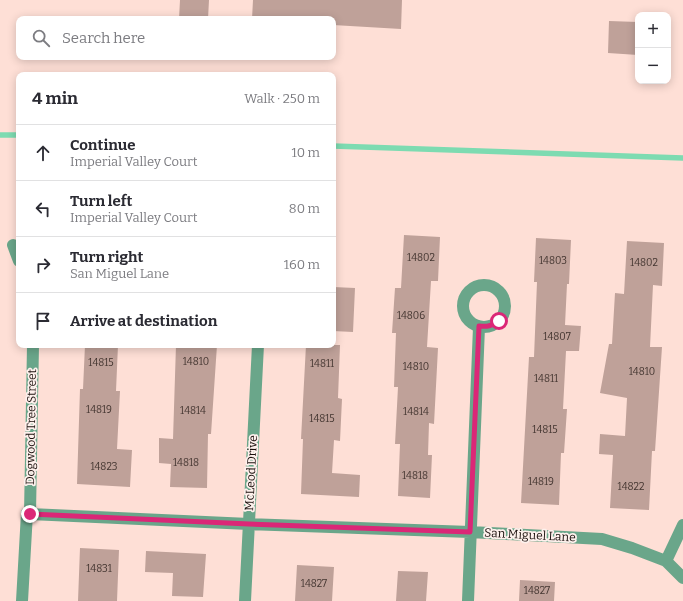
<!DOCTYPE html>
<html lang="en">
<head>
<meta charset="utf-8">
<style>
  :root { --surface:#fff; --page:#f2f2f3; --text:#2b2b33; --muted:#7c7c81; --line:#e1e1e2 }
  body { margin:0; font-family:Bitter,serif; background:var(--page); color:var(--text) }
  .controls { position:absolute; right:12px; top:12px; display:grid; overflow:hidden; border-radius:8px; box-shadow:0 2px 10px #0003 }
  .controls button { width:36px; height:36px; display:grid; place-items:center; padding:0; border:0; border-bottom:1px solid var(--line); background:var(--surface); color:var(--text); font:20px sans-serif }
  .stop { position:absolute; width:12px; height:12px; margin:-9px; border:3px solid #db2777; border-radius:50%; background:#fff }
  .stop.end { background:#db2777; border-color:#fff; box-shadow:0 1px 4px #0008 }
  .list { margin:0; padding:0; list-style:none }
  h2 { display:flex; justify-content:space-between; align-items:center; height:52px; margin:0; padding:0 16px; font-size:17px }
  h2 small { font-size:13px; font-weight:400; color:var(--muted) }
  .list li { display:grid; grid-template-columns:26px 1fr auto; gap:12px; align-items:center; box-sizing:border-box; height:56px; padding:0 16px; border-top:1px solid var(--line) }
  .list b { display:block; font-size:15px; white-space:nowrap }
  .list p { margin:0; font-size:13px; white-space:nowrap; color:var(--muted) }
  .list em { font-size:13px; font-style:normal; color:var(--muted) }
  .icon { flex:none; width:22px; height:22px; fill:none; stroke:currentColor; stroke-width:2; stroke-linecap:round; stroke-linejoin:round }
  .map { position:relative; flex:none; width:683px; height:601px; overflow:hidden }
  .search { position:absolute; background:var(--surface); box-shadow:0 2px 10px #0003; left:16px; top:16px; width:320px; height:44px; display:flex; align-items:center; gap:10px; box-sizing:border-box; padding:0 14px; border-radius:8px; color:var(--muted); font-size:15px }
  .panel { position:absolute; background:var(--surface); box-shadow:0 2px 10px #0003; left:16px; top:72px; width:320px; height:276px; border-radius:8px }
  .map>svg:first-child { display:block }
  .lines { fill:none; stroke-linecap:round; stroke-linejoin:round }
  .stream { stroke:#7ddbb1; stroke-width:5.5 }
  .building { fill:#bfa199 }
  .minor { stroke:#6aa68a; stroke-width:12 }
  .route { stroke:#db2777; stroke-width:5 }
  .labels { text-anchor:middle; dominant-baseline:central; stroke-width:3.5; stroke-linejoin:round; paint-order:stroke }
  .number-label { font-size:10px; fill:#42342f }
  .street-label { font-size:12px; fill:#190f0c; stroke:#fef1ed }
</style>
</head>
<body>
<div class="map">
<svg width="683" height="601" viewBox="0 0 683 601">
  <rect width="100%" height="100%" fill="#fedfd6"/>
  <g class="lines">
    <path class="stream" d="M 0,135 L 19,135
      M 333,146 L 683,158"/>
  </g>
  <path class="building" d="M 180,0 L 209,0 L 208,19 L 179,19 Z
    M 253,0 L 402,0 L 401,29 L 333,25 L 333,19 L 252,19 Z
    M 609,21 L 638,22 L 638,55 L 608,53 Z
    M 404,235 L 440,237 L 438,281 L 431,281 L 427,347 L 438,348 L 434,424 L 429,423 L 428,455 L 432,455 L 430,498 L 398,496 L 400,444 L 395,444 L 398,387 L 394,387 L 396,333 L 392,333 L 395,288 L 401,288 Z
    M 536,238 L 571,240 L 569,284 L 567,284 L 565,325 L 581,326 L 579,351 L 566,351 L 563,409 L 567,409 L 564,453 L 561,453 L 559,505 L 521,503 L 529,357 L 534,357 L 537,282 L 534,282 Z
    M 627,241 L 664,243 L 662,286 L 653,285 L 650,347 L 662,347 L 655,451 L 652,451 L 649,510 L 610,508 L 613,455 L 599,454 L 600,434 L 625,436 L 627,398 L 600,393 L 609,344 L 612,344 L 615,293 L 624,294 Z
    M 333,287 L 355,288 L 353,332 L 333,331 Z
    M 85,345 L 118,345 L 116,391 L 120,391 L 117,449 L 132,450 L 130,487 L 77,484 L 80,389 L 83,389 Z
    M 176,345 L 217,345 L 211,434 L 208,434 L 207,488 L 170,487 L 171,464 L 159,463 L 159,438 L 173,439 Z
    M 306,345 L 340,345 L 338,398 L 342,399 L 340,441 L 334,440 L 332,473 L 360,475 L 359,497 L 301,494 L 303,439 L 301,439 Z
    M 80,548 L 119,550 L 117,601 L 78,601 Z
    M 146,551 L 206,554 L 203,597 L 172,596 L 173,573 L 145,572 Z
    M 297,565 L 334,567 L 332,601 L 295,601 Z
    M 398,571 L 428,572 L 426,601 L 396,601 Z
    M 520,580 L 555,582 L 554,601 L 519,601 Z"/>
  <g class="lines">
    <path class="minor" d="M 13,245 L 19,261
      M463 306a21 21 0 1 1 42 0a21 21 0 1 1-42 0Z
      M 30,514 L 249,524 L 470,532 L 602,539 L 632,548 L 666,561 L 683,578
      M 30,514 L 33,345
      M 666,561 L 683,525
      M 22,601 L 27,513 L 30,514
      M 245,601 L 258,345
      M 468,601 L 479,327"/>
  </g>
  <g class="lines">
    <path class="route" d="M 30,514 L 249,524 L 470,532 L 479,326 C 487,327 492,326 499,321"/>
  </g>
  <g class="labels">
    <g class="number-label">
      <text x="421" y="258">14802</text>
      <text x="553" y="261">14803</text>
      <text x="644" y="263">14802</text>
      <text x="411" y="316">14806</text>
      <text x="557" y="337">14807</text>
      <text x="196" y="362">14810</text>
      <text x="101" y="363">14815</text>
      <text x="322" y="364">14811</text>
      <text x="416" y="367">14810</text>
      <text x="642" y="372">14810</text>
      <text x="546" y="379">14811</text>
      <text x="99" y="410">14819</text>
      <text x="193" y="411">14814</text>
      <text x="416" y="412">14814</text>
      <text x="322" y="419">14815</text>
      <text x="545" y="430">14815</text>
      <text x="186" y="463">14818</text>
      <text x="104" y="467">14823</text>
      <text x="415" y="476">14818</text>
      <text x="541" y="482">14819</text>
      <text x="631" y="487">14822</text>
      <text x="99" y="569">14831</text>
      <text x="314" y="584">14827</text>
      <text x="537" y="591">14827</text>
    </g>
    <g class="street-label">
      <text transform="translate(31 427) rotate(-89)">Dogwood Tree Street</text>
      <text transform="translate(251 473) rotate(-87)">McLeod Drive</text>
      <text transform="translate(530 535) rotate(3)">San Miguel Lane</text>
    </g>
  </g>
</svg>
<div class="controls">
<button>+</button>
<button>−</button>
</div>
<div class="stop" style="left:499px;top:321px"></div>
<div class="stop end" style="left:30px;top:514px"></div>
<div class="search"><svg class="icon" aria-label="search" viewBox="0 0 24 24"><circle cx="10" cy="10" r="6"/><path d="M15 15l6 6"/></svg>Search here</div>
<section class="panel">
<h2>4 min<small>Walk · 250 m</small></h2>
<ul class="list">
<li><svg class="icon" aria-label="ahead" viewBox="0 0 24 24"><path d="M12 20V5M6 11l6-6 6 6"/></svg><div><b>Continue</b><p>Imperial Valley Court</p></div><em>10 m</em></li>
<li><svg class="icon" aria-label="left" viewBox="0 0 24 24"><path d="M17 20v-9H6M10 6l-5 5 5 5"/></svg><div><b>Turn left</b><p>Imperial Valley Court</p></div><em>80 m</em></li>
<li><svg class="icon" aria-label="right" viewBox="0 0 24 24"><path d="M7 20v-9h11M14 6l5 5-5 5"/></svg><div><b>Turn right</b><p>San Miguel Lane</p></div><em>160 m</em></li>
<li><svg class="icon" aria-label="arrive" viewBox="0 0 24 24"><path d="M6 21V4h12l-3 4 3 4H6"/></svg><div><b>Arrive at destination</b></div></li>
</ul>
</section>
</div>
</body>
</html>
